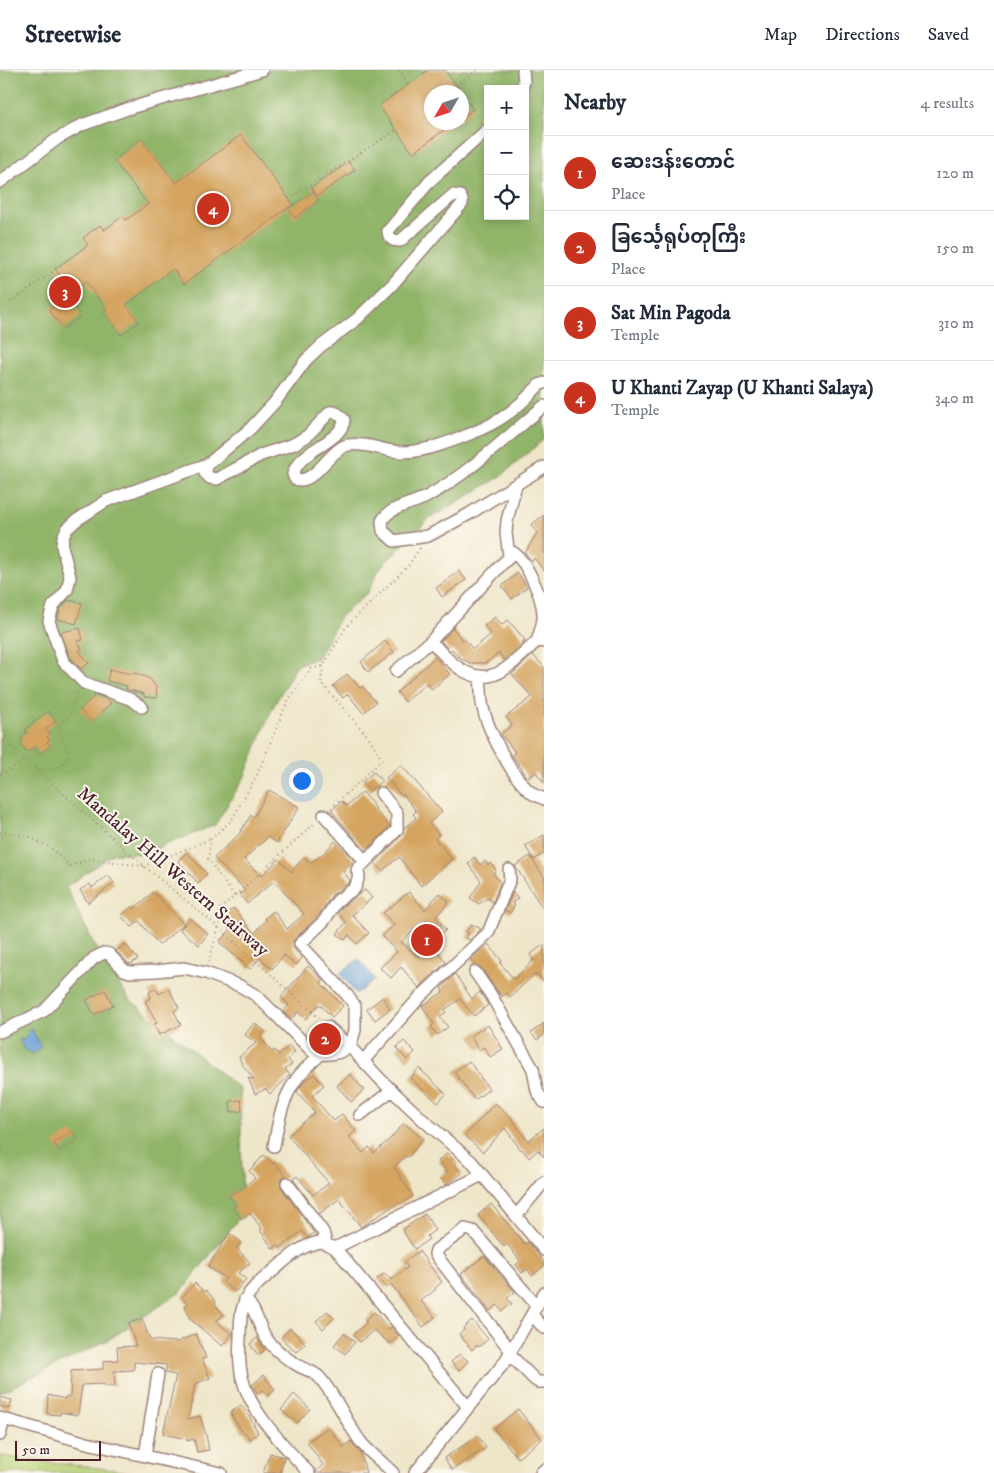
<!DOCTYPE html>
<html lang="en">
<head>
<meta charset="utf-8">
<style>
  :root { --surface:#fff; --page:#f6f6f7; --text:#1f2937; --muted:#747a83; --line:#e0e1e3; --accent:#c8321e }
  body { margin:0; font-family:"IM FELL DW Pica","Noto Sans Myanmar",serif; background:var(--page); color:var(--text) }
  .controls { position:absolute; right:15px; top:15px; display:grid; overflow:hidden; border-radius:0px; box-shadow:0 2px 8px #0003 }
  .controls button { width:45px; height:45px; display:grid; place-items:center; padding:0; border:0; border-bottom:1px solid var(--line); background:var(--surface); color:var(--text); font:25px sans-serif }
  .compass { position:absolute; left:424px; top:15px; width:45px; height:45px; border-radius:50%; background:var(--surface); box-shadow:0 2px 8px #0003; rotate:231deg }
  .scale { position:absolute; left:15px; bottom:12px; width:86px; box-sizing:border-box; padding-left:5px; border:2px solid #4a1f2b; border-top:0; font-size:14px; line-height:18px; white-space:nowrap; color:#4a1f2b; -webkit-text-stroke:4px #fbf7ec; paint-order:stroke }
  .you { position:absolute; left:301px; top:710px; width:18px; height:18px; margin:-12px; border:4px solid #fff; border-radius:50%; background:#1a73e8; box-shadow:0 0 0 8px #1a73e833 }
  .badge { display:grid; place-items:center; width:32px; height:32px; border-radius:50%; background:var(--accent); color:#fff; font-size:16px; font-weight:700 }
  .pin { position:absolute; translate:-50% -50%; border:2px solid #fff; box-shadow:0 1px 5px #0006 }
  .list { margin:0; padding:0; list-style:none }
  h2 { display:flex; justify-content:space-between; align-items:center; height:65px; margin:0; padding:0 20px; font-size:21px }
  h2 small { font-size:16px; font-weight:400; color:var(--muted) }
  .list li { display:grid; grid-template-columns:32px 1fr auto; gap:15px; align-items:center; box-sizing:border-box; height:75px; padding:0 20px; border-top:1px solid var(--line) }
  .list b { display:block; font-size:19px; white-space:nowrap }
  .list p { margin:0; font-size:16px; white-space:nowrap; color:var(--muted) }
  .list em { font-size:16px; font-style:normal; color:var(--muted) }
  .icon { flex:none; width:28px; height:28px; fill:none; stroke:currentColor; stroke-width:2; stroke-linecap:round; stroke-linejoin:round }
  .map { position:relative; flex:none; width:544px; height:1403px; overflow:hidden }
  header { display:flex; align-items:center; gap:30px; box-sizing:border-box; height:70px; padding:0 25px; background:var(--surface); border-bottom:1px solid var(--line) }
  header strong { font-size:24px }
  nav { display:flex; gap:28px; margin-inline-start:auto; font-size:18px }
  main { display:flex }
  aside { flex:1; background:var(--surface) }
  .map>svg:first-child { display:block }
  .green { fill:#b6d278; stroke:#807852 }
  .forest { fill:#90b468; stroke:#6d6a4a; fill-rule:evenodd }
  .water { fill:#679fd5; stroke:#585f80 }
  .building { fill:#d4a461 }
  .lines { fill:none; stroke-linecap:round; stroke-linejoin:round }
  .minor-casing { stroke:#9c827a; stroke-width:14 }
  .path { stroke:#9c827a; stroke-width:2; stroke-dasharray:1 4; stroke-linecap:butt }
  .minor { stroke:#fff; stroke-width:11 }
  .labels { text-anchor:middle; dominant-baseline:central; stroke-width:4; stroke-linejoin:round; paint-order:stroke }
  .street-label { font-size:19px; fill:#4a1f2b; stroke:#fbf7ec }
</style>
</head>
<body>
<header>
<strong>Streetwise</strong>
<nav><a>Map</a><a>Directions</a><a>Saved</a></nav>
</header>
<main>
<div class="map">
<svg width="544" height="1403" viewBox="0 0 544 1403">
  <rect width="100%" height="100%" fill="#fbf7ec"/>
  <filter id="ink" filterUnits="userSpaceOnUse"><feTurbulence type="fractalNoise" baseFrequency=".02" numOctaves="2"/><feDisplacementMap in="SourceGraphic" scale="10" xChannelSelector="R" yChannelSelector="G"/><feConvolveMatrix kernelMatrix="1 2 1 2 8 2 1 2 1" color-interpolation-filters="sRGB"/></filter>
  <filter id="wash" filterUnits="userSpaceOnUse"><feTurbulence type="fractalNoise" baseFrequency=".0096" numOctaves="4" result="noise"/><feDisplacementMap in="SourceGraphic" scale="20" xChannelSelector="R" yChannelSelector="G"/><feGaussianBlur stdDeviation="1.12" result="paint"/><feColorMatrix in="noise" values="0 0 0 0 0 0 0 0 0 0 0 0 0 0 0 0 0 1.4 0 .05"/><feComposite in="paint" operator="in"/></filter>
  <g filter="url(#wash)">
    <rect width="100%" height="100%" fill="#eee6c9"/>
    <path class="green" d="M 0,1386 L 138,1403 L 0,1403 Z"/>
    <path class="forest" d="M 0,0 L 544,0 L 544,369 L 500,407 L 429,449 L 380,498 L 368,522 L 340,547 L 317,588 L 297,595 L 272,639 L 244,708 L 215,755 L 143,784 L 114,783 L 66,817 L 93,872 L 128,928 L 240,1019 L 243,1143 L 181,1222 L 108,1270 L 0,1323 ZM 488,19 L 525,19 L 525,146 L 488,146 ZM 432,22 L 462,22 L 462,52 L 432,52 Z"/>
    <path class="water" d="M 359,889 L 375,910 L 356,924 L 340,903 Z
      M 31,958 L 41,977 L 33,984 L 24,979 L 19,969 L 24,970 Z"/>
    <g id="blocks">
      <path class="building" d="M 428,0 L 445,0 L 461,22 L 432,22 L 432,52 L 455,52 L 413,83 L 379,36 Z
        M 462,23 L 473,39 L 462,48 Z
        M 241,65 L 293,134 L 184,214 L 173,199 L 126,235 L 139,252 L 121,265 L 104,242 L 107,240 L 86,212 L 73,222 L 55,199 L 88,175 L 83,168 L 100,155 L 104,160 L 123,146 L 126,150 L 148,134 L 114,91 L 141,69 L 176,113 Z
        M 349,92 L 355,100 L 317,126 L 311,118 Z
        M 313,122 L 319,130 L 295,148 L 288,139 Z
        M 66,227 L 81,246 L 63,259 L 49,240 Z
        M 544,445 L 544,501 L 534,488 L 532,491 L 525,483 L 537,463 L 531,455 Z
        M 459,501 L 466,510 L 442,527 L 436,518 Z
        M 518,503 L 527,517 L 512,529 L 502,516 Z
        M 68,530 L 82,533 L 76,554 L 58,549 L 60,539 Z
        M 495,547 L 502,555 L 508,550 L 525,570 L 522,572 L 524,573 L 504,590 L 499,583 L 486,593 L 470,593 L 460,588 L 452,579 L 450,581 L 441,571 L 453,558 L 463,571 L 465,570 L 473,579 L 491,564 L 484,556 Z
        M 80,558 L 83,570 L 77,571 L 82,579 L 79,581 L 89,593 L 81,599 L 70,587 L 61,562 Z
        M 385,571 L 394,582 L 368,602 L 361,592 Z
        M 533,585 L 544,597 L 544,713 L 536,702 L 528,708 L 512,685 L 515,682 L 501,664 L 512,655 L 506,647 L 532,627 L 512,604 Z
        M 435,587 L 450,604 L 432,619 L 427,613 L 405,632 L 397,622 Z
        M 110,599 L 131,604 L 131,603 L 139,604 L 150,609 L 156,617 L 157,628 L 144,627 L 144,624 L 126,619 L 127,616 L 107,611 Z
        M 347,604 L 360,618 L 362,616 L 376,632 L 363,643 L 348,624 L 343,628 L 333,616 Z
        M 95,625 L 107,629 L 111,633 L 91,652 L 80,640 Z
        M 48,641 L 56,651 L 46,659 L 50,664 L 47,667 L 50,670 L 47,672 L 51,675 L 40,684 L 34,677 L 27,682 L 20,673 L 23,670 L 21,667 L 27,662 L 25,660 Z
        M 401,695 L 442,742 L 429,753 L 439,765 L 435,769 L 452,789 L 421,816 L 399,787 L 382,801 L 375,793 L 402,765 L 404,758 L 416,748 L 413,744 L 416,741 L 403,724 L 402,726 L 386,708 Z
        M 374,702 L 382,711 L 370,721 L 362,712 Z
        M 269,720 L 299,737 L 277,773 L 268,767 L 244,789 L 261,806 L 279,789 L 291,802 L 304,787 L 310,793 L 323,784 L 335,771 L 354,790 L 343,802 L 350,810 L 349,813 L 332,825 L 318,846 L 293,871 L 294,879 L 302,888 L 296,895 L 284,885 L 272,899 L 260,888 L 250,899 L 219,872 L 230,860 L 226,854 L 227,853 L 222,846 L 234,838 L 254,864 L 266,850 L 265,848 L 274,841 L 287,859 L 304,844 L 274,811 L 247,834 L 240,824 L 245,820 L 214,788 L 239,764 L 251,745 L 254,747 Z
        M 363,722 L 376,739 L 375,740 L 390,756 L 366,781 L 331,740 L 342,731 L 346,736 Z
        M 544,765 L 544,783 L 534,790 L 525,776 Z
        M 187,782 L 207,804 L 198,813 L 178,791 Z
        M 530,786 L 544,807 L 544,840 L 515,796 Z
        M 474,787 L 480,795 L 485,791 L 488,795 L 490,793 L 496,800 L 493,803 L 500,813 L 493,832 L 487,828 L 479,834 L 470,828 L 481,811 L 468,794 Z
        M 108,805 L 114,813 L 88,833 L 80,820 L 90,814 L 92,818 Z
        M 365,820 L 372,828 L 352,845 L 369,863 L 357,874 L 349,865 L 345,870 L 337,864 L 346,852 L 338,843 L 343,836 Z
        M 153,822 L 184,854 L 159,875 L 139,851 L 132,857 L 121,846 L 132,836 L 134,839 Z
        M 409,822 L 425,840 L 439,823 L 449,831 L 436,847 L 446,860 L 434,869 L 421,854 L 401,872 L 418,887 L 432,875 L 446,892 L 419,918 L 401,897 L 391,908 L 380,898 L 397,882 L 382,866 L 394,855 L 383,843 Z
        M 513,822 L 518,828 L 512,833 L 515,835 L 510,843 L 505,840 Z
        M 189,848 L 208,864 L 199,875 L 180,860 Z
        M 471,855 L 474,855 L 481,859 L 470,870 L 466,868 L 469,863 L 466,862 Z
        M 125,874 L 138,889 L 131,894 L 128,893 L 116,881 Z
        M 488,874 L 502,891 L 500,893 L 514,909 L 534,890 L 530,885 L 544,874 L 544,912 L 537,904 L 535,906 L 534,905 L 510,927 L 506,923 L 502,927 L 481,898 L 475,895 L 471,889 Z
        M 308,896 L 323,910 L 321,913 L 343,936 L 332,947 L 319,934 L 306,949 L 298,942 L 291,949 L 283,942 L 289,935 L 281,927 Z
        M 455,904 L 472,929 L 480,922 L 488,935 L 474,946 L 460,929 L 444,940 L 446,942 L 440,947 L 448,957 L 437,965 L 431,957 L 434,954 L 422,936 L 443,922 L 441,918 Z
        M 156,918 L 159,924 L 169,919 L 179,938 L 174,941 L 181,955 L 159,965 L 154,954 L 157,953 L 145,931 L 151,928 L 149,922 Z
        M 105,920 L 113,935 L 94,945 L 86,930 Z
        M 383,927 L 390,939 L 375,950 L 367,939 Z
        M 254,953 L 265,961 L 260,967 L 272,982 L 275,980 L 279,985 L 289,976 L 295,982 L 288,989 L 292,994 L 285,999 L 290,1005 L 270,1024 L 266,1019 L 255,1024 L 248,1008 L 254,1009 L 242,994 L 239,987 L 256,973 L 245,965 Z
        M 544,953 L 544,965 L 537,970 L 531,963 Z
        M 488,955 L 503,979 L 490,987 L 484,977 L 479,980 L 470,966 Z
        M 404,971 L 415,982 L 407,990 L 396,978 Z
        M 469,991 L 489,1019 L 475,1030 L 454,1002 Z
        M 419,998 L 446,1024 L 438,1033 L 410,1008 Z
        M 314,1004 L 324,1015 L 312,1026 L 334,1051 L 342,1044 L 356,1061 L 349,1067 L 363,1083 L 369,1077 L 374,1083 L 390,1069 L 404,1053 L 423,1069 L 408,1087 L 406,1086 L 394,1097 L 413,1126 L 401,1134 L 400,1133 L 390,1138 L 361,1157 L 339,1129 L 319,1144 L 293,1109 L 297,1106 L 313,1125 L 329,1113 L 288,1066 L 315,1042 L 297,1022 L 302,1014 Z
        M 350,1004 L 364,1020 L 351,1032 L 337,1016 Z
        M 241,1030 L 242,1041 L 231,1042 L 230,1031 Z
        M 495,1033 L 511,1048 L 528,1071 L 544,1058 L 544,1087 L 538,1080 L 529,1088 L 522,1079 L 521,1080 L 505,1058 L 483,1082 L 465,1066 Z
        M 72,1061 L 78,1069 L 59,1081 L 54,1073 Z
        M 447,1083 L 457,1093 L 455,1095 L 462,1103 L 446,1115 L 440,1107 L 447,1101 L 438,1091 Z
        M 264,1085 L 273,1094 L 274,1092 L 286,1106 L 280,1110 L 281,1117 L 314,1163 L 308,1168 L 302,1161 L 280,1178 L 278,1175 L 273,1179 L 260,1160 L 262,1159 L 250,1143 L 241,1149 L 233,1138 L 236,1136 L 229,1126 L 236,1120 L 237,1122 L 255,1108 L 249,1101 Z
        M 491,1134 L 525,1174 L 528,1172 L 544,1192 L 544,1196 L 532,1206 L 527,1199 L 522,1203 L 516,1195 L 520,1191 L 507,1174 L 504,1177 L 478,1145 Z
        M 425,1144 L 435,1160 L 427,1166 L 429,1169 L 415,1179 L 402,1160 Z
        M 229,1163 L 241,1172 L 237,1178 L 250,1193 L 238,1203 L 246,1209 L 235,1222 L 223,1212 L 226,1208 L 208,1197 Z
        M 419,1181 L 442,1212 L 435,1218 L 436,1219 L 421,1231 L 435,1247 L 423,1257 L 391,1214 L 387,1218 L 377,1209 L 385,1203 L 391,1210 L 408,1197 L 404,1192 Z
        M 484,1186 L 515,1222 L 507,1228 L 512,1234 L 502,1241 L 497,1235 L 490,1241 L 461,1204 Z
        M 195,1213 L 204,1222 L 206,1220 L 216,1232 L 215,1234 L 224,1245 L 216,1251 L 232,1264 L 222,1276 L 190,1249 L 185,1236 L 188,1234 L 182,1227 Z
        M 327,1241 L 334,1248 L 323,1259 L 316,1251 Z
        M 374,1242 L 389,1259 L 391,1257 L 399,1266 L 390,1274 L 374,1260 L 360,1272 L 353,1265 L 367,1252 L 365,1251 Z
        M 142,1249 L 150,1270 L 177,1272 L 196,1264 L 206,1288 L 202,1289 L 210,1308 L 195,1314 L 188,1349 L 200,1346 L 206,1365 L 209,1380 L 197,1382 L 194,1369 L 187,1371 L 187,1369 L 163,1364 L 176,1305 L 165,1303 L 167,1295 L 134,1292 L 134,1300 L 114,1301 L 115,1316 L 105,1316 L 104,1314 L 82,1315 L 78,1345 L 60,1342 L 60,1345 L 47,1344 L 48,1325 L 65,1329 L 65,1327 L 70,1327 L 71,1301 L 103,1299 L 103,1291 L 118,1290 L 117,1277 L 136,1276 L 128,1253 Z
        M 472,1250 L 488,1269 L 479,1277 L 477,1275 L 472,1280 L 459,1264 L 464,1260 L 463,1258 Z
        M 290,1258 L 305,1273 L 296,1282 L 281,1268 Z
        M 344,1263 L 355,1272 L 345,1284 L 334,1275 Z
        M 257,1268 L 265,1280 L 258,1285 L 250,1274 Z
        M 460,1284 L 468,1291 L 459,1300 L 451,1292 Z
        M 264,1305 L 275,1320 L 268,1326 L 263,1320 L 258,1324 L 252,1315 Z
        M 294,1324 L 310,1339 L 297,1353 L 281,1340 Z
        M 0,1327 L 12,1330 L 9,1339 L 0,1336 Z
        M 241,1335 L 250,1347 L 258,1363 L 250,1369 L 245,1362 L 243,1363 L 230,1343 Z
        M 518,1339 L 542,1369 L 518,1388 L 494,1359 Z
        M 329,1357 L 343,1377 L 351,1371 L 361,1384 L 366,1403 L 316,1403 L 316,1401 L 323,1395 L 307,1372 Z
        M 478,1366 L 486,1378 L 452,1400 L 444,1388 Z
        M 270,1383 L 284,1387 L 280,1403 L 263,1403 Z"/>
    </g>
  </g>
  <g filter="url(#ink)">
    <use href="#blocks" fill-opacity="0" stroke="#9c827a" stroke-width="1"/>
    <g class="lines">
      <defs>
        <path id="minor" d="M 521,19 L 524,12 L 523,0
          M 488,59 L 430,111 L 388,161 L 389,166 L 393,170 L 400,171 L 453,125 L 460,126 L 462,130 L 462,134 L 392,215 L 357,249 L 321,276 L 306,290 L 275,332 L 250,359 L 208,394 L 205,403 L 210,408 L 217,409 L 261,385 L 294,374 L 307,366 L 330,342 C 336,341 341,346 344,350 C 342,372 299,380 293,404 L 295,409 C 315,416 329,379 348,375 C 365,372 384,381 401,382 C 421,382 438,376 457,369 C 493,356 513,344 539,315 L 544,313
          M 0,112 L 57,69 L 82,55 L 130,38 L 262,0
          M 544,336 C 508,366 469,403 428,426 C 415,434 389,436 382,451 L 383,461 L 394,471 L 428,466 L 469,444 L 544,397
          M 509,486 L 506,463 L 507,451 L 516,415
          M 431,571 C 450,593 475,620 505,599 C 517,591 527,580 537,571 L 544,572
          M 396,601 L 431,571 L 502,494 L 514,483 C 527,492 542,527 543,543 C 544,553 540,562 537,571
          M 480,606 C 481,615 481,625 482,633 C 486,657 513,710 533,724 C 536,726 541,727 544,729
          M 142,637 L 130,629 L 84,613 L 63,591 L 49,551 L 53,536 L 67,520 L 70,507 L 62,476 L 63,467 L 67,459 L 77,450 L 106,431 L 208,394
          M 324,745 L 365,791
          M 475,902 L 491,925 L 533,999 L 537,1021 L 544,1032
          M 328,957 L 350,977 L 383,1012 L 422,1049 L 471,1091 L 544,1180
          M 0,962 L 44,941 L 94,888 L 104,883 L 109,884 L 124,900 L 130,902 L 156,901 L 184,898 L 206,903 L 240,916 L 257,926 L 312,981 C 325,986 338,985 350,977 L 355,960 L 355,936 L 347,925 L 300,874 L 324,851 L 337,831 L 355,818 L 359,806 L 357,800 L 397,760 L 397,743 L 381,723
          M 363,991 L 420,927 L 488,863 L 510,809 L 509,800
          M 360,1045 L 392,1020
          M 274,1076 C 278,1053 282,1029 296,1010 C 302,1000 313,992 321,984
          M 287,1113 L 323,1162 L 326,1173
          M 516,1146 L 544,1112
          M 335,1178 L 482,1105
          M 245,1229 C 258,1241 258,1259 269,1272 C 277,1281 288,1290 299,1296 C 306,1300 313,1301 319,1307 C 336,1326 345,1350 360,1371 C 369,1383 383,1392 393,1403
          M 532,1245 L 544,1258
          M 511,1281 L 435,1184 L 436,1180 L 465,1159 L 473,1161 L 537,1236
          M 509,1284 L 535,1310 L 538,1312 L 544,1312
          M 0,1348 L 87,1373 L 221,1403
          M 0,1365 L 4,1349
          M 145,1386 L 158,1304
          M 309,1403 C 285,1376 250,1343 242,1307 C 239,1294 239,1282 240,1269 C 240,1231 244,1224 273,1201 C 286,1190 303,1173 322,1172 L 335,1178 L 468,1337
          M 415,1403 L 504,1293 L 544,1223
          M 541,1403 L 544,1400"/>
      </defs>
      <use href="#minor" class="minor-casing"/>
      <path class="path" d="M 399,0 L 408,14
        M 456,16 L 477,0
        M 289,129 L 396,60
        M 11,232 L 53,202
        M 323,596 L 321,613 L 371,670 L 382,690 L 331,738
        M 0,667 L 144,796 L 219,858 L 321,950
        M 0,704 L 16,696 L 27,687 L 41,700 L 58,698 L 69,687 L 58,656 L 70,645 L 78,621
        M 0,762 L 30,767 L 51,778 L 70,796 L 89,789 L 144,796 L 211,769
        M 234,826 L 208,789 L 211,769 L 231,751 L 257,705 L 288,630 L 311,599 L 323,596 L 346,557 L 408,496 L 420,478
        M 209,892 L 220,851 L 219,840 L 315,753"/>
      <use href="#minor" class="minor"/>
    </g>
  </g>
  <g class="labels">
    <g class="street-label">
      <text transform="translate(173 802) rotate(41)">Mandalay Hill Western Stairway</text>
    </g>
  </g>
</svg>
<div class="controls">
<button>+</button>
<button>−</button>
<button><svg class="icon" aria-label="locate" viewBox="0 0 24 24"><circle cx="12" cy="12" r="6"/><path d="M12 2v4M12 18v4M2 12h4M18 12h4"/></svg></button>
</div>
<svg class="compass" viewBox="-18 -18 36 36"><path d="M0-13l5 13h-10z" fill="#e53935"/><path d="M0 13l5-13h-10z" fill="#747a83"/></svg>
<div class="scale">50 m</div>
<div class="you"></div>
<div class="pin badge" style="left:427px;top:870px">1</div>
<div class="pin badge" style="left:325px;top:969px">2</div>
<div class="pin badge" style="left:65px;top:222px">3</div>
<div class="pin badge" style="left:213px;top:139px">4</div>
</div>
<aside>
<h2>Nearby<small>4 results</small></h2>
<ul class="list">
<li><span class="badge">1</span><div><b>ဆေးဒန်းတောင်</b><p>Place</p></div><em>120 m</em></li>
<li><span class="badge">2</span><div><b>ခြင်္သေ့ရုပ်တုကြီး</b><p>Place</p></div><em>150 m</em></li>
<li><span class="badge">3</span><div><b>Sat Min Pagoda</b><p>Temple</p></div><em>310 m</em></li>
<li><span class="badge">4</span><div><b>U Khanti Zayap (U Khanti Salaya)</b><p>Temple</p></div><em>340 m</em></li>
</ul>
</aside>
</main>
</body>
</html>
